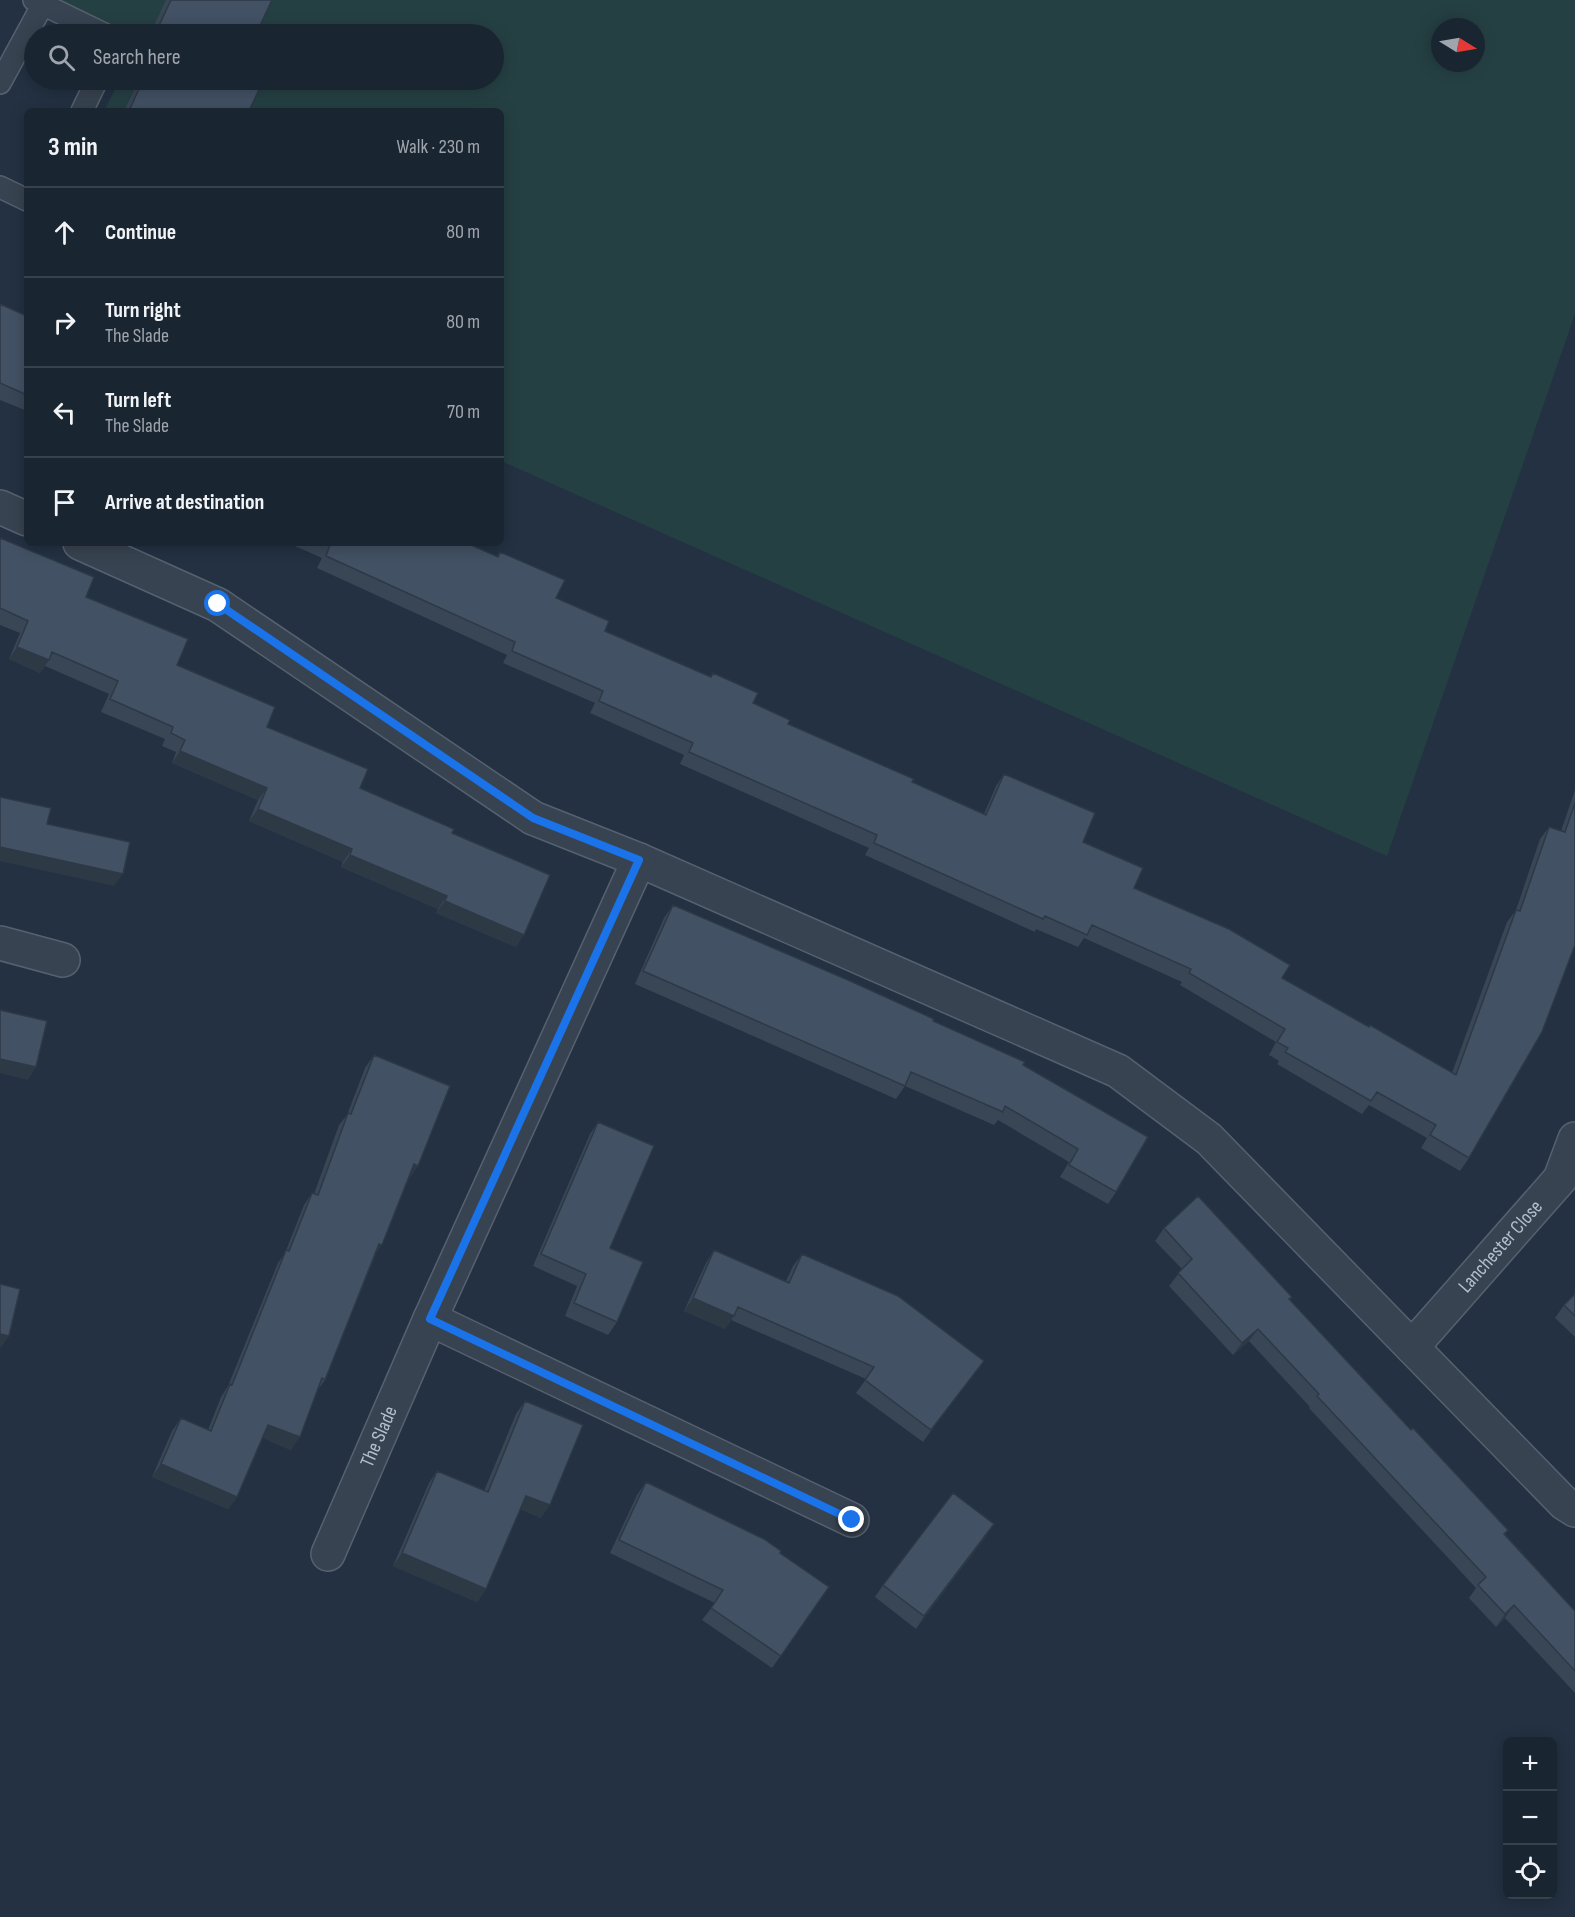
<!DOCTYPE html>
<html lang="en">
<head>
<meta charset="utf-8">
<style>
  :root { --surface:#1a2532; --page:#27313e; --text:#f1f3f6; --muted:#9fa5ac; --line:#38424d }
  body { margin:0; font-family:"Sofia Sans Condensed",sans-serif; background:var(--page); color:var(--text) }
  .controls { position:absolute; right:18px; bottom:18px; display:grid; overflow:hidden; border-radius:9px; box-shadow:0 3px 15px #0003 }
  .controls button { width:54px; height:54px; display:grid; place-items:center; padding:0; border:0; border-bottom:2px solid var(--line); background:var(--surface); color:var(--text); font:30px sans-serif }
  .compass { position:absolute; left:1431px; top:18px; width:54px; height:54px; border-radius:50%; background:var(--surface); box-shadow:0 3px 15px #0003; rotate:101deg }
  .stop { position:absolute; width:18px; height:18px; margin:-14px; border:4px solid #1a73e8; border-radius:50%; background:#fff }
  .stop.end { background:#1a73e8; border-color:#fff; box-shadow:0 2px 6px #0008 }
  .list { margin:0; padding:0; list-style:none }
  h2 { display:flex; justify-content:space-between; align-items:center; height:78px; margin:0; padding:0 24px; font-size:26px }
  h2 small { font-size:20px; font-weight:400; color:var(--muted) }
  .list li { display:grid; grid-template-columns:39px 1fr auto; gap:18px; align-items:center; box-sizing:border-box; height:90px; padding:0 24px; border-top:2px solid var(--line) }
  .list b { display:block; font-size:22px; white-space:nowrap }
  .list p { margin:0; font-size:20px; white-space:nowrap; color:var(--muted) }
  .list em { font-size:20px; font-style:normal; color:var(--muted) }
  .icon { flex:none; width:33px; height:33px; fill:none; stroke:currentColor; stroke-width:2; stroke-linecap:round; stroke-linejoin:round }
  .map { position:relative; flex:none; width:1575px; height:1917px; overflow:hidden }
  .search { position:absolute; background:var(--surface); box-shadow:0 3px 15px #0003; left:24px; top:24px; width:480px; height:66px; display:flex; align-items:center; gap:15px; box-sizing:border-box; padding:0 21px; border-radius:33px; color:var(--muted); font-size:22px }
  .panel { position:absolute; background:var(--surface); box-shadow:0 3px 15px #0003; left:24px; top:108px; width:480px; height:438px; border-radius:9px }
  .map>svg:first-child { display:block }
  .green { fill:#254043; fill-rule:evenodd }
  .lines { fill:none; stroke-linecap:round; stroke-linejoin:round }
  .lane-casing { stroke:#56616f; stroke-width:24 }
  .street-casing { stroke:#56616f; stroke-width:36 }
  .lane { stroke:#384351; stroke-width:21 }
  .street { stroke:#384351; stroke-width:33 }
  .wall { fill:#394656 }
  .shaded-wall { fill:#2e3946 }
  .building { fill:#425164; stroke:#2e3946; stroke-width:1.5 }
  .route { stroke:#1a73e8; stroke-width:8 }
  .labels { text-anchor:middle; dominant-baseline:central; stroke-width:5; stroke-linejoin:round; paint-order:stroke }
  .street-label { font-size:20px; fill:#b4becc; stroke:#1d2836 }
</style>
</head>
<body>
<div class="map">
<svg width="1575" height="1917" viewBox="0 0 1575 1917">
  <rect width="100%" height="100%" fill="#233142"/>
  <path class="green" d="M 57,0 L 1575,0 L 1575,314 L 1387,856 L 501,461 L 501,111 L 104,111 L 120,80 L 494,80 L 494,34 L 127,34 ZM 1440,27 L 1476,27 L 1476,63 L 1440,63 Z"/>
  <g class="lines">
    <defs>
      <path id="lane" d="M 34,0 L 104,34
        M 0,83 L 43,4
        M 82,111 L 97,80
        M 0,187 L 27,200"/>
      <g id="street">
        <path d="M 0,507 L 27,519"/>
        <path d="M 80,543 L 218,605 L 533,818 L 639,860 L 1118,1071 L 1209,1139 L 1564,1503 L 1575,1510"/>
        <path d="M 0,943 L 63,960"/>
        <path d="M 430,1319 L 639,860"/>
        <path id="s1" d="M 1412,1347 L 1560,1179 L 1575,1139"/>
        <path id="s2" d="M 328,1554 L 430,1319 L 852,1520"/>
      </g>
    </defs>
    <use href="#lane" class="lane-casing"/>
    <use href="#street" class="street-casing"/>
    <use href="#lane" class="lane"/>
    <use href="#street" class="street"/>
  </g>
  <path class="wall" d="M 166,0 L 272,0 L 256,34 L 150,34 Z
    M 139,80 L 261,80 L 249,111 L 124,111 Z
    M 0,304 L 27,316 L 27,411 L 0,400 Z
    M 0,538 L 86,597 L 177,665 L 267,727 L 360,788 L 452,833 L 516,947 L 436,913 L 438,909 L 341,867 L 343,862 L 249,821 L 258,800 L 172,763 L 176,752 L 162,746 L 165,739 L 101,712 L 109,694 L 45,666 L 40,673 L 9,659 L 20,633 L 0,625 Z
    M 288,543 L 467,543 L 497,556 L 500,552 L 556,598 L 605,631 L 710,677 L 713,673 L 753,703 L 788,724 L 912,782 L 984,814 L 996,786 L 1004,774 L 1134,888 L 1282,978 L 1452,1073 L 1507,922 L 1516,910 L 1540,839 L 1549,827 L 1561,831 L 1575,790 L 1575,945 L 1469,1158 L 1460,1171 L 1421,1148 L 1427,1138 L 1369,1105 L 1362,1114 L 1277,1064 L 1279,1061 L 1269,1055 L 1276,1042 L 1180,985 L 1182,982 L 1084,938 L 1078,947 L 1036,929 L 1035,932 L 865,855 L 869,848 L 680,764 L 684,755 L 590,713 L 595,703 L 503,663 L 507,655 L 317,568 L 322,558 Z
    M 673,905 L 933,1021 L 1023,1065 L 1116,1192 L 1108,1204 L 1060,1177 L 1069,1162 L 998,1120 L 994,1125 L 905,1086 L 896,1099 L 635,984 L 664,918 Z
    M 374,1055 L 418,1166 L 409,1178 L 375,1256 L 325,1380 L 316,1392 L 291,1450 L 263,1438 L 237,1497 L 228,1509 L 152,1477 L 172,1431 L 181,1418 L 208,1430 L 221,1397 L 228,1386 L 278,1263 L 285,1253 L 304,1205 L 312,1193 L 314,1194 L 339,1125 L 347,1115 L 365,1068 Z
    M 598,1122 L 617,1322 L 608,1335 L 565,1316 L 577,1286 L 533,1266 L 590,1134 Z
    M 1164,1228 L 1292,1297 L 1290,1300 L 1411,1430 L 1508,1530 L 1505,1534 L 1575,1611 L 1575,1693 L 1505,1618 L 1496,1627 L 1469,1598 L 1476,1588 L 1309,1408 L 1310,1407 L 1249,1341 L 1233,1355 L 1169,1286 L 1182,1269 L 1155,1241 Z
    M 714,1250 L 786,1281 L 793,1266 L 802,1254 L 984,1361 L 923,1442 L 856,1393 L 866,1379 L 731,1320 L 725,1329 L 684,1311 L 706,1263 Z
    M 1575,1294 L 1575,1337 L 1555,1318 L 1564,1305 Z
    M 525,1401 L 541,1518 L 520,1509 L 486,1589 L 477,1602 L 393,1566 L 429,1483 L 437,1471 L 484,1491 L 516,1414 Z
    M 646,1482 L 780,1553 L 829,1587 L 772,1668 L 702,1620 L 715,1603 L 610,1553 L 637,1495 Z
    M 994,1524 L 916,1629 L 875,1597 L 883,1585 Z"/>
  <path class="shaded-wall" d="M 17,647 L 49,660 L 40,673 L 9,659 Z
    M 180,751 L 267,788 L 258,800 L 172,763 Z
    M 258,809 L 352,849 L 343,862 L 249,821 Z
    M 0,847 L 123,874 L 114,886 L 0,861 Z
    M 350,855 L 447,896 L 438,909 L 341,867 Z
    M 445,901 L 524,935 L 516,947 L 436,913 Z
    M 0,1059 L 36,1067 L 28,1080 L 0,1073 Z
    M 414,1164 L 418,1166 L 410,1178 L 406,1177 Z
    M 379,1244 L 382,1245 L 373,1258 Z
    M 693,1298 L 734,1316 L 725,1329 L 684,1311 Z
    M 1258,1329 L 1249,1341 L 1233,1355 L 1242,1343 Z
    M 0,1334 L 9,1336 L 0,1349 Z
    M 984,1361 L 975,1373 L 923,1442 L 931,1430 Z
    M 268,1425 L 300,1437 L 291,1450 L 260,1437 Z
    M 161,1464 L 237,1497 L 228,1509 L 152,1477 Z
    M 526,1496 L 550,1505 L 541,1518 L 517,1508 Z
    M 994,1524 L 986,1537 L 916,1629 L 924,1616 Z
    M 402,1553 L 486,1589 L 477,1602 L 393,1566 Z
    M 1514,1605 L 1505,1618 L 1496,1627 L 1505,1614 Z"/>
  <path class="building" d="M 171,0 L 272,0 L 256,34 L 155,34 Z
    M 143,80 L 261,80 L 263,81 L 249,111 L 129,111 Z
    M 0,304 L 27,316 L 27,395 L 0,383 Z
    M 0,538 L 94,577 L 86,597 L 188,639 L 177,665 L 275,707 L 267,727 L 368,769 L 360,788 L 454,829 L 452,833 L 550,875 L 524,935 L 445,901 L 447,896 L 350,855 L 352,849 L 258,809 L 267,788 L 180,751 L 185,740 L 171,733 L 173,727 L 110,699 L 118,681 L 52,652 L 49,660 L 17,647 L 28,621 L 0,608 Z
    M 325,543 L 467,543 L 498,557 L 500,552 L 565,580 L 556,598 L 609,621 L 605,631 L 711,677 L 713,673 L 758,693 L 753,703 L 790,720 L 788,724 L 914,779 L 912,782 L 986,815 L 1004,774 L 1095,813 L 1083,842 L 1143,868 L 1134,888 L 1229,929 L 1290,965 L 1282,978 L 1369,1027 L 1370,1025 L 1456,1075 L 1516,910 L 1520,911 L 1549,827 L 1565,832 L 1575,803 L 1575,945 L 1542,1032 L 1469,1158 L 1430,1135 L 1436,1125 L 1377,1092 L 1371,1101 L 1285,1052 L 1288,1048 L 1277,1042 L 1285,1029 L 1189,973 L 1191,969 L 1092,925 L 1087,935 L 1045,916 L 1043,919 L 874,843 L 877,835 L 689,752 L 693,743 L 599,701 L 603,691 L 512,651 L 515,642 L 326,556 L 330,545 Z
    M 0,797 L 51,808 L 47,824 L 130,842 L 123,874 L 0,847 Z
    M 673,905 L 848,980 L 934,1019 L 933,1021 L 1025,1062 L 1023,1065 L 1148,1137 L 1116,1192 L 1069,1165 L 1078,1149 L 1005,1106 L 1003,1112 L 911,1072 L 905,1086 L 643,971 Z
    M 0,1010 L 47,1021 L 36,1067 L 0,1059 Z
    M 374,1055 L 450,1086 L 418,1166 L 414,1164 L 382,1245 L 379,1244 L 325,1380 L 322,1378 L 300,1437 L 268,1425 L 237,1497 L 161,1464 L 181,1418 L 211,1431 L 230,1384 L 232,1385 L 286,1250 L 289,1251 L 312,1193 L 318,1195 L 348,1113 L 351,1114 Z
    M 598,1122 L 654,1146 L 610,1248 L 643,1262 L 617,1322 L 574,1303 L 586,1274 L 541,1254 Z
    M 1198,1196 L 1292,1297 L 1289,1299 L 1411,1430 L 1413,1428 L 1508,1530 L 1504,1534 L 1575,1611 L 1575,1671 L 1514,1605 L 1505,1614 L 1478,1585 L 1486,1577 L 1317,1396 L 1319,1394 L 1258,1329 L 1242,1343 L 1178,1273 L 1192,1259 L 1164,1228 Z
    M 714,1250 L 789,1283 L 802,1254 L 898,1296 L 984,1361 L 931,1430 L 865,1380 L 874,1367 L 738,1307 L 734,1316 L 693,1298 Z
    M 0,1284 L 20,1289 L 9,1336 L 0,1334 Z
    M 1575,1294 L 1575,1316 L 1564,1305 Z
    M 525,1401 L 583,1425 L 550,1505 L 526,1496 L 486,1589 L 402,1553 L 437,1471 L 488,1492 Z
    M 646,1482 L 764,1539 L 781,1551 L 780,1553 L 829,1587 L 781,1656 L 711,1608 L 723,1590 L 619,1540 Z
    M 953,1493 L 994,1524 L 924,1616 L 883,1585 Z"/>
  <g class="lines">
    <path class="route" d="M 218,604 L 533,818 L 639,860 L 430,1319 L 852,1520"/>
  </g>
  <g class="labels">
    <g class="street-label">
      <text stroke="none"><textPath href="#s1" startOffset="134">Lanchester Close</textPath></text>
      <text stroke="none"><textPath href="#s2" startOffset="128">The Slade</textPath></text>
    </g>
  </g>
</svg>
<div class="controls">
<button>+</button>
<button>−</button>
<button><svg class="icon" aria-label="locate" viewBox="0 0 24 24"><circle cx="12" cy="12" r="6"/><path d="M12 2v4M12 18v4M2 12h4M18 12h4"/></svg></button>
</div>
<svg class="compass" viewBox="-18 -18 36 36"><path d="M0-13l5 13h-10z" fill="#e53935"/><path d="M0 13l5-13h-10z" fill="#9fa5ac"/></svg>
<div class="stop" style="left:218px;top:604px"></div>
<div class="stop end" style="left:852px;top:1520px"></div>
<div class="search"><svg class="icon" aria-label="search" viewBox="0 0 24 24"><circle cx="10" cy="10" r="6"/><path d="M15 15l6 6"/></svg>Search here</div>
<section class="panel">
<h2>3 min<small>Walk · 230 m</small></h2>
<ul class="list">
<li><svg class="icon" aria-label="ahead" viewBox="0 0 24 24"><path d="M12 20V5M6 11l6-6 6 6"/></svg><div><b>Continue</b></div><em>80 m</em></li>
<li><svg class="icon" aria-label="right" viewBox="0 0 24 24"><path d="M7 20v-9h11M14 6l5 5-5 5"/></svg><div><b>Turn right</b><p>The Slade</p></div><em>80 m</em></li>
<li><svg class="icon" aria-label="left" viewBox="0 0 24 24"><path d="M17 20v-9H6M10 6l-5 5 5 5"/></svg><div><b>Turn left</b><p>The Slade</p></div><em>70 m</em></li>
<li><svg class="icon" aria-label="arrive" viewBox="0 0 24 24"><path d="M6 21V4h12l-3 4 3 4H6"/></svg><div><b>Arrive at destination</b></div></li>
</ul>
</section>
</div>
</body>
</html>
